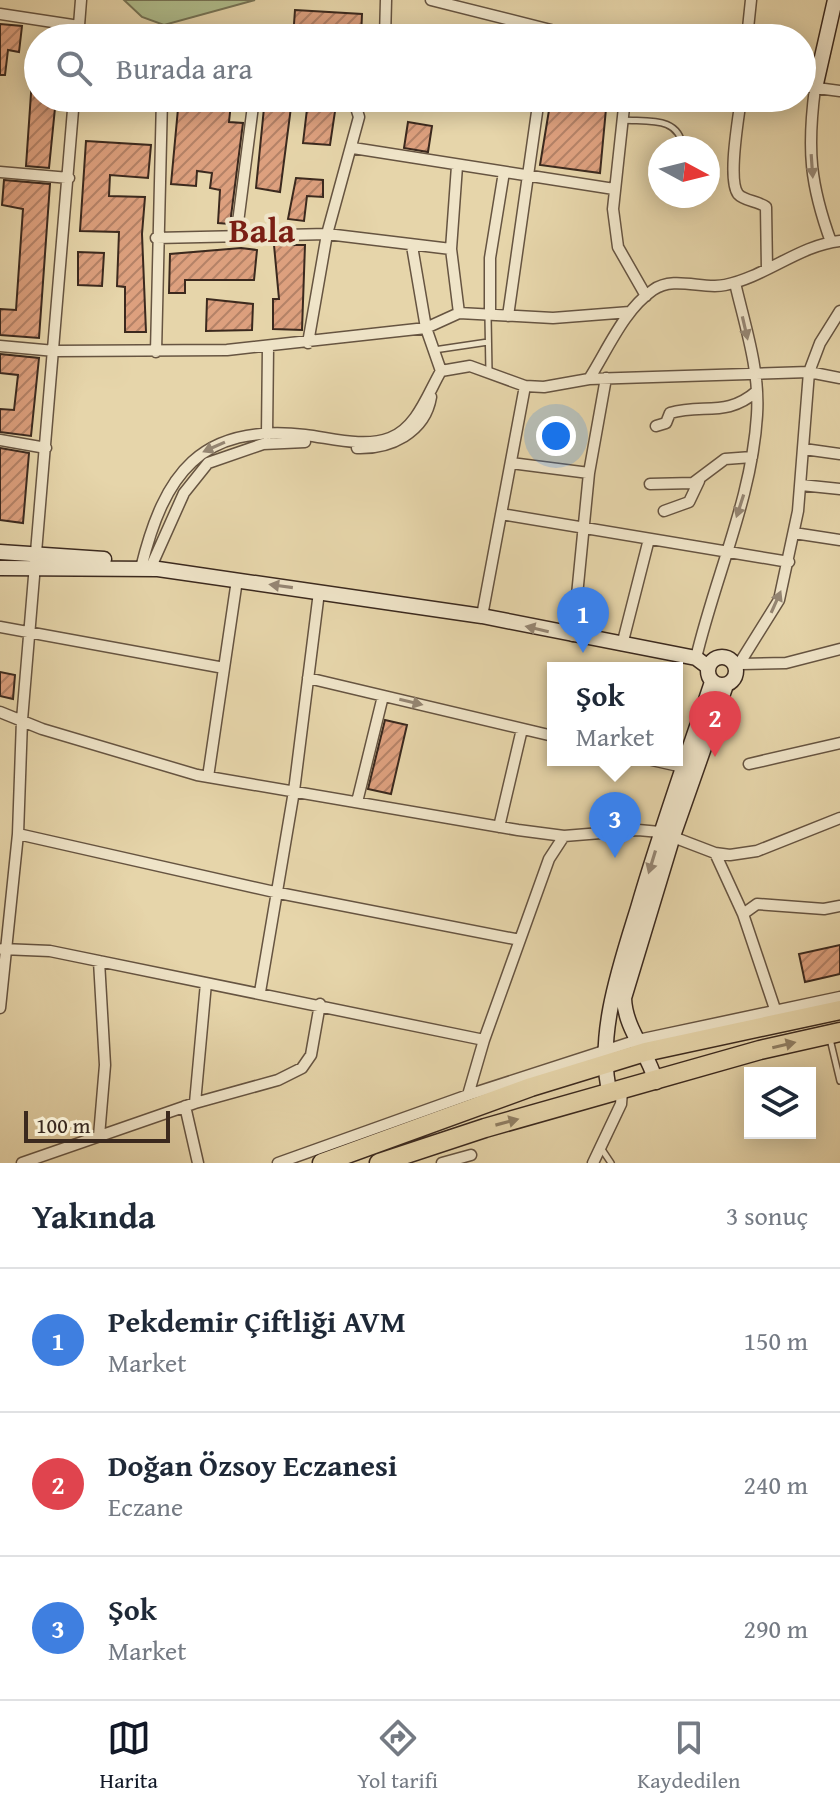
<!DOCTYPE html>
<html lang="tr">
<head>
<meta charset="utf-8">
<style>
  :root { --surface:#fff; --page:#f2f2f3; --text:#1f2937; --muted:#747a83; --line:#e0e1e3; --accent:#111827 }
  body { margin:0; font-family:"Gentium Book Plus",serif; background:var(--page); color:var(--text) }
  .controls { position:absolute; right:24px; bottom:24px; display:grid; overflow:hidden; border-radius:0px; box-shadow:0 4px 20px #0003 }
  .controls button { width:72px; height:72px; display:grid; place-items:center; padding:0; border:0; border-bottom:2px solid var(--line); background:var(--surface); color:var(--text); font:40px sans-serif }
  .compass { position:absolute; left:648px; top:136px; width:72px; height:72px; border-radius:50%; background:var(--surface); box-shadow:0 4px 20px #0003; rotate:97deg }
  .scale { position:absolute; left:24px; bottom:20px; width:146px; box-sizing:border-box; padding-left:8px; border:4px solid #3b291e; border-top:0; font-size:22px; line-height:28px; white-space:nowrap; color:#3b291e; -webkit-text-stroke:6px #efe4c8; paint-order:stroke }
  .you { position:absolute; left:556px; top:436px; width:28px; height:28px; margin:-20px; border:6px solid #fff; border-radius:50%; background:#1a73e8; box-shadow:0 0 0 12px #1a73e833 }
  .badge { display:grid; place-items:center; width:52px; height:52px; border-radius:50%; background:var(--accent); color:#fff; font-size:26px; font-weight:700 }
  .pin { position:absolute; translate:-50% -66px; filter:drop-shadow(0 2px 4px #0008) }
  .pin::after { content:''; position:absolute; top:42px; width:28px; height:24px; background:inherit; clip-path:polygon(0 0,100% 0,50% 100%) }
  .popup { position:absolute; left:547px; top:662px; width:136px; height:104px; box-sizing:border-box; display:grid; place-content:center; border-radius:0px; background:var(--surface); filter:drop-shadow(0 2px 6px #0005); font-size:26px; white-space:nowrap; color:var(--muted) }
  .popup b { font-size:30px; color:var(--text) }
  .popup::after { content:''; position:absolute; left:50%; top:100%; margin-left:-16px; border:16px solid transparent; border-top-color:var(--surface) }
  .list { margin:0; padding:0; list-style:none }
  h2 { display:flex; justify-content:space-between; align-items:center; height:104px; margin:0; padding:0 32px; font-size:34px }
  h2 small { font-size:26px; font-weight:400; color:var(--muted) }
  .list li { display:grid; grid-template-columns:52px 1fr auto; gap:24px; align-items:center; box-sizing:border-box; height:144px; padding:0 32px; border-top:2px solid var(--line) }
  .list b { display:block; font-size:30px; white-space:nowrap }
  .list p { margin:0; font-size:26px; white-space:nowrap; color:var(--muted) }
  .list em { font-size:26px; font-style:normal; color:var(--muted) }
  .icon { flex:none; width:44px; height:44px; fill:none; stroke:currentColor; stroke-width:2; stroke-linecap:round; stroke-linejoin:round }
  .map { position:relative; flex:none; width:840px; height:1163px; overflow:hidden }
  .search { position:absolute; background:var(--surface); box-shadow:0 4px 20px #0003; left:24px; right:24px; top:24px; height:88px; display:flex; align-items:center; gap:20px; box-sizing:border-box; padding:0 28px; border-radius:44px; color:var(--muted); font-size:30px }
  .sheet { height:536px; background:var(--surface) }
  nav { display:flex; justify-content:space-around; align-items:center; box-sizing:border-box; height:112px; border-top:2px solid var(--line); background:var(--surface); font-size:22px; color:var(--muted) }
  nav a { display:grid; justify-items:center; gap:4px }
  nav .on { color:var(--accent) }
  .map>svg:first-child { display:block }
  .grass { fill:#b0be8d; stroke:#767456; stroke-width:2 }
  .building { fill:url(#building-hatch); stroke:#3b291e; stroke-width:2 }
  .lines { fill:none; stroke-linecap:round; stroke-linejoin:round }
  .lane-casing { stroke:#665441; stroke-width:8 }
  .street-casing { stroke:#665441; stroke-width:13 }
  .secondary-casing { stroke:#3b291e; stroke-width:17 }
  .highway-casing { stroke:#3b291e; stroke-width:21 }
  .lane { stroke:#efe4c8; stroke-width:5 }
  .street { stroke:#efe4c8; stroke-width:10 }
  .secondary { stroke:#efe4c8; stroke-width:14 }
  .highway { stroke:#e6d5aa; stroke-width:18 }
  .oneway { fill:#958673 }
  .oneway2 { fill:#907f64 }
  .labels { text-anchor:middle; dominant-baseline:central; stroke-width:8; stroke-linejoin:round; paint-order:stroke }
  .district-label { font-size:34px; font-weight:bold; fill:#7a1f14; stroke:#efe4c8 }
</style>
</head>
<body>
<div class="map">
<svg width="840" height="1163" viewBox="0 0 840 1163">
  <defs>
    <pattern id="building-hatch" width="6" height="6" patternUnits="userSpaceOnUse" patternTransform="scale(2)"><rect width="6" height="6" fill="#dda07e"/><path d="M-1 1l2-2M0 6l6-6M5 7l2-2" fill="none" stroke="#b48267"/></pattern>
  </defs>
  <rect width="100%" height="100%" fill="#e6d5aa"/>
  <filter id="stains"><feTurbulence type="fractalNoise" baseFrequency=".0025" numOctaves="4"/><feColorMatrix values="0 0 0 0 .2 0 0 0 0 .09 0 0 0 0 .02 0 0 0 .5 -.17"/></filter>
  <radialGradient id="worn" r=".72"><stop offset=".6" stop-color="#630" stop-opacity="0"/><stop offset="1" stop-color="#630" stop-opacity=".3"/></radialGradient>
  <path class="grass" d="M 124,0 L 255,0 L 164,25 L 142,17 Z"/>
  <path class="building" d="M 295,10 L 362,14 L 361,38 L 293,38 Z
    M 0,24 L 22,26 L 19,52 L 8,50 L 5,75 L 0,75 Z
    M 32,79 L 38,79 L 38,98 L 56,98 L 49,168 L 26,166 Z
    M 179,98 L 227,98 L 227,102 L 231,103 L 229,122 L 243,123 L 230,224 L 218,223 L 220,190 L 210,188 L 212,173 L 197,171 L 196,186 L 171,184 Z
    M 265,98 L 337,98 L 330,145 L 303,143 L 307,109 L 291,107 L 280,192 L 256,188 Z
    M 551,98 L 607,98 L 600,173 L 540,165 Z
    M 408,122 L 432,126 L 428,152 L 404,148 Z
    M 86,141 L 151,145 L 148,178 L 110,175 L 109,196 L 145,197 L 142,234 L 146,332 L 125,332 L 125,287 L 117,286 L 119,232 L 80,231 Z
    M 296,178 L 323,180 L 323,197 L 307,196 L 304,221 L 288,219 Z
    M 4,180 L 50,184 L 39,338 L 0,335 L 0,309 L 16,310 L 23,209 L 2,205 Z
    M 274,245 L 305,245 L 302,330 L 273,329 L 273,299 L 279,299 Z
    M 241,248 L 257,250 L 254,280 L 185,280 L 185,293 L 169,293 L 170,254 Z
    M 78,252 L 104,253 L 102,286 L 78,285 Z
    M 207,299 L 253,304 L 252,330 L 206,331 Z
    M 0,354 L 39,358 L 31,436 L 0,432 L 0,409 L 14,410 L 18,375 L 0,373 Z
    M 0,448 L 29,453 L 23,523 L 0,520 Z
    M 0,672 L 15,675 L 13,699 L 0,696 Z
    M 385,720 L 407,725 L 391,794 L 368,789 Z
    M 840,945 L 840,974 L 805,982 L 799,954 Z"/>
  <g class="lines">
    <defs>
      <path id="lane" d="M 623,120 C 649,122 679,116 683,148
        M 488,316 L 489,373
        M 434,350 L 488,342
        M 830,1039 L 840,1081
        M 601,1148 L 611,1163"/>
      <path id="street" d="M 431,0 L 551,30
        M 0,14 L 79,26
        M 78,38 L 81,0
        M 385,38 L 386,0
        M 550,38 L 551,30 L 585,38
        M 747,38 L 751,0
        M 802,86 L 840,91
        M 815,88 C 807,150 810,184 831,242
        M 625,98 L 613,209 L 618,247 L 646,296
        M 741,98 C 739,116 727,179 738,194 C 744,201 758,201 766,207 L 767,269
        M 353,148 L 614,189
        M 457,166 L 451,249 L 459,313
        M 0,172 L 69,178
        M 156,238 L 327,234 L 451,249
        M 236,238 L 254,98
        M 412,246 L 426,328 L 441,371
        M 490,315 L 490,258 L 504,172
        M 508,316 L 539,98
        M 308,343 L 327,234 L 359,117 L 353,98
        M 0,346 L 55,351 L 227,350 L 426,328 L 459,313 L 553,318 L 630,312
        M 156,352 L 162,98
        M 589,379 C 608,349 624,310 653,290 C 674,275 703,290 725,285 C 765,277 800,245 840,241
        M 656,426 L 666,423 L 670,413 C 703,403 726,418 757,391
        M 267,435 L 268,347
        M 0,440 L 46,448
        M 357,448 C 390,449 425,433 431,397
        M 804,449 L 840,454
        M 511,463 L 589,473
        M 650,484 L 693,483 L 725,459 L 752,457
        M 801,485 L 840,489
        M 664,511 L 689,502 L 699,481
        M 501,514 L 789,562
        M 794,533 L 840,540
        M 141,568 C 164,474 200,423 305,435 C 331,438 364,448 390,438 C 417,428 428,393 441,371 L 470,366 L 525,386 L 544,387 L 589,379 L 809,372 L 840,378
        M 150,569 L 184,493 L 208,463 L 263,444 L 305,442
        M 482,616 L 525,386
        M 0,627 L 224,668
        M 573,636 L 589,473 L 606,378
        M 622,645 L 649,539
        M 696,658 C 715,577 752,498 757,415 C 760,370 745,326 735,283
        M 741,664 L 786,663 L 840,649
        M 736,669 L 779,600 L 798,511 L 809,372 L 820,343 L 840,311
        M 308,678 L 553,736
        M 0,712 L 42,729 L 197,775 L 518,830 L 564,836 L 638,830 L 660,832 L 715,853 L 730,855 L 757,851 L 840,818
        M 652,760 L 683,767
        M 749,764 L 840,743
        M 208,777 L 237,580
        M 357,802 L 383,696
        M 499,827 L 522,729
        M 18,834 L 279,893 L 520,940
        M 715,853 L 743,914 L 776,1012
        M 743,914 L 757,904 L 824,909 L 840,906
        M 2,949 L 50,951 L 484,1040
        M 260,992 L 294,791 L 319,592
        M 0,1008 L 18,834 L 22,720 L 74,98
        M 468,1095 L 484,1040 L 549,859 L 564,836
        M 195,1103 L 206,983
        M 185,1106 L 198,1163
        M 99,1136 L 105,1065 L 99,961
        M 22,1163 L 195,1103 L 278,1080 L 302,1068 L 311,1055 L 320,1004
        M 278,1163 L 468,1095 L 638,1040 L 840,997
        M 442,1163 L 471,1155
        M 593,1163 L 621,1104 L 622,1091"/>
      <path id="secondary" d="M 815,88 L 835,0
        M 0,552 L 104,559
        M 0,568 L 158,569 L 482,616 L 696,658 L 708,667
        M708 671a14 14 0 1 1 28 0a14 14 0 1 1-28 0Z
        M 656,1082 C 648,1052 625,1029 624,998 L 673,836 L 726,685
        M 610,1094 C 595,1037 621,963 638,908 C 660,832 687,757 712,682"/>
      <path id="highway" d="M 322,1163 L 531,1087 L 645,1052 L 840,1010
        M 379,1163 L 485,1128 L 760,1050 L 840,1032"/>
    </defs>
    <use href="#lane" class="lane-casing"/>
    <use href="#street" class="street-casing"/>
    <use href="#secondary" class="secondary-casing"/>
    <use href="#highway" class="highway-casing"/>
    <use href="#lane" class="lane"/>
    <use href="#street" class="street"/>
    <use href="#secondary" class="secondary"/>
    <use href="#highway" class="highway"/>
  </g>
  <defs><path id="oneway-solid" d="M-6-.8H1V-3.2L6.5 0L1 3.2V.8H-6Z" transform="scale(2)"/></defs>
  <g class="oneway">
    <use href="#oneway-solid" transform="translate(812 166) rotate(86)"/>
    <use href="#oneway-solid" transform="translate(745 328) rotate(77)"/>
    <use href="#oneway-solid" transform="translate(214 447) rotate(156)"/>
    <use href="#oneway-solid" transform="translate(740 506) rotate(108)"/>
    <use href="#oneway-solid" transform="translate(281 586) rotate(-172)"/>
    <use href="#oneway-solid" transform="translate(776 602) rotate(-66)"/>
    <use href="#oneway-solid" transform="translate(537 629) rotate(-167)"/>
    <use href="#oneway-solid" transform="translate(411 702) rotate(13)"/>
    <use href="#oneway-solid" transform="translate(652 862) rotate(107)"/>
  </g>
  <g class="oneway2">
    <use href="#oneway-solid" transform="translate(784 1045) rotate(-13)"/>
    <use href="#oneway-solid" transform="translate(507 1122) rotate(-15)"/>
  </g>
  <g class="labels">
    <g class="district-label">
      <text x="262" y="229">Bala</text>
    </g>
  </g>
  <rect width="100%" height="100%" filter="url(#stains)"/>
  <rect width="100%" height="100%" fill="url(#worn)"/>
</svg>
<div class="controls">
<button><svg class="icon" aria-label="layers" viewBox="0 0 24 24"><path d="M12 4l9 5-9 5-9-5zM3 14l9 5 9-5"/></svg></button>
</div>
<svg class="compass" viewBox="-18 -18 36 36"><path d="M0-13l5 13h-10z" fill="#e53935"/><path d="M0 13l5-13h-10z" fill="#747a83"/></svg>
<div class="scale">100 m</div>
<div class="you"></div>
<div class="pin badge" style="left:583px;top:653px;background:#3f7fe0">1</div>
<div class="pin badge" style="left:715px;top:757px;background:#e0444e">2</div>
<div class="pin badge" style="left:615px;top:858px;background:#3f7fe0">3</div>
<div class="popup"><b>Şok</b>Market</div>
<div class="search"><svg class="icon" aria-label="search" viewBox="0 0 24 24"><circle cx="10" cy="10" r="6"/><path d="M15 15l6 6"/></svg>Burada ara</div>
</div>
<section class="sheet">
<h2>Yakında<small>3 sonuç</small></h2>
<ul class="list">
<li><span class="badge" style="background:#3f7fe0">1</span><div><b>Pekdemir Çiftliği AVM</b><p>Market</p></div><em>150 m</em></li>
<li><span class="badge" style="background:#e0444e">2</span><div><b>Doğan Özsoy Eczanesi</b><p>Eczane</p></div><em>240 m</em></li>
<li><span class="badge" style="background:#3f7fe0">3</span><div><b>Şok</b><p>Market</p></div><em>290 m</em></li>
</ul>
</section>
<nav>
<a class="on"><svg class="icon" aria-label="map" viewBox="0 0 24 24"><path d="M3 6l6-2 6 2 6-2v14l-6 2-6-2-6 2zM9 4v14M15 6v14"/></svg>Harita</a>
<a><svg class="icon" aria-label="directions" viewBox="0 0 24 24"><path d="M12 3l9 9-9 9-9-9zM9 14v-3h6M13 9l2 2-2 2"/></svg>Yol tarifi</a>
<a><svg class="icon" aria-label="saved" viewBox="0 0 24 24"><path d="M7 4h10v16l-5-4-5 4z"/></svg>Kaydedilen</a>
</nav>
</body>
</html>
